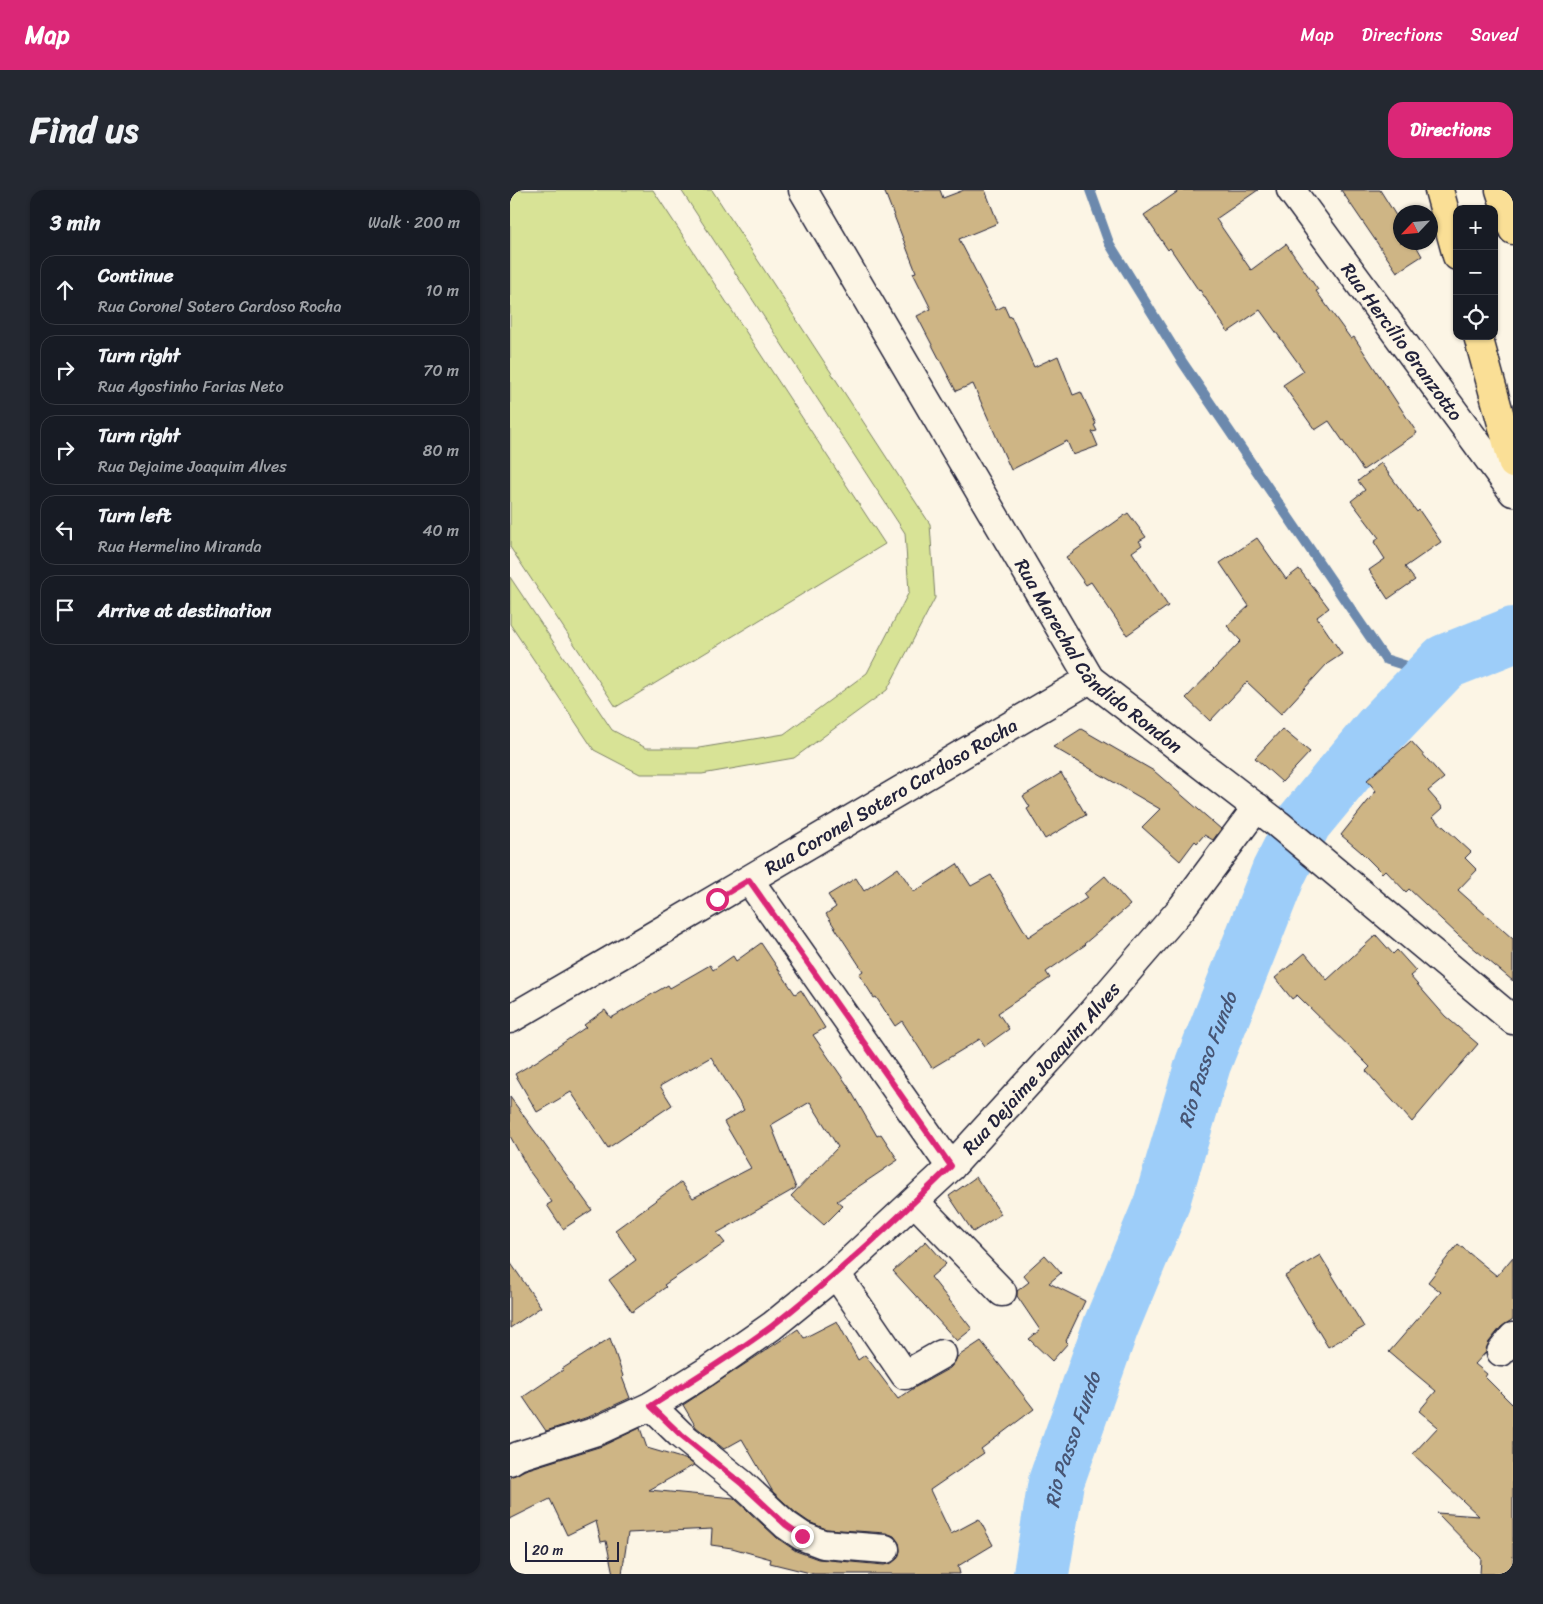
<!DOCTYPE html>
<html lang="en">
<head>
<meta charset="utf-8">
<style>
  :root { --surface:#171b24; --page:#242831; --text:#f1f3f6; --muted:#9ea1a6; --line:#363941; --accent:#db2777 }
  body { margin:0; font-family:Sriracha,sans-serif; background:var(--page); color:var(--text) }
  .controls { position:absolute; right:15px; top:15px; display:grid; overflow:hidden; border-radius:10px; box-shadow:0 1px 4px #0004 }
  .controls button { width:45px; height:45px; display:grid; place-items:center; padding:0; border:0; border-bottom:1px solid var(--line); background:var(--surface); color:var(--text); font:25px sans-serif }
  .compass { position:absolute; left:883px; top:15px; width:45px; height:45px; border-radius:50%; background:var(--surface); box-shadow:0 1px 4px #0004; rotate:244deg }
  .scale { position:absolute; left:15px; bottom:12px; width:94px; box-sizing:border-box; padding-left:5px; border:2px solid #22223b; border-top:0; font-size:14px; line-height:18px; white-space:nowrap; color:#22223b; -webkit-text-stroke:4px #fcf5e5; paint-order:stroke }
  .stop { position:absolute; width:15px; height:15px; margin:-11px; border:4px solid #db2777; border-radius:50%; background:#fff }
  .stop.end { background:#db2777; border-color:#fff; box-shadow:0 1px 5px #0008 }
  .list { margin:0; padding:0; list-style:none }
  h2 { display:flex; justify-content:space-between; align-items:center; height:65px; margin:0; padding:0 20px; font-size:21px }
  h2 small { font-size:16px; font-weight:400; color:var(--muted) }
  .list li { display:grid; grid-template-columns:32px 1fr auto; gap:15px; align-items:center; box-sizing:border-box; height:70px; margin:0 10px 10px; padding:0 10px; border:1px solid var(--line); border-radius:15px }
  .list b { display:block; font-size:19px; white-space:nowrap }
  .list p { margin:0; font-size:16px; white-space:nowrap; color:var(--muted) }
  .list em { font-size:16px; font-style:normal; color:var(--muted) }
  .icon { flex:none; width:28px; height:28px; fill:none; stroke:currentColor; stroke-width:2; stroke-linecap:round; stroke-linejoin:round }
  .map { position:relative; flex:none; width:1003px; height:1384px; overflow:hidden; border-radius:15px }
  header { display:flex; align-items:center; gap:30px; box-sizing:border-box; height:70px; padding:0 25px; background:var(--accent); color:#fff }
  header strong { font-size:24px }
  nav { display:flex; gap:28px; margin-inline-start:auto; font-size:18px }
  .intro { display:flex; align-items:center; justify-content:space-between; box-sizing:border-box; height:120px; padding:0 30px }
  h1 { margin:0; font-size:35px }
  .button { padding:12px 22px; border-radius:15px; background:var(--accent); color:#fff; font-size:18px; font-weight:700 }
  main { display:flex; gap:30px; padding:0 30px }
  aside { flex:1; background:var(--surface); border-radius:15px; box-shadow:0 1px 4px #0004 }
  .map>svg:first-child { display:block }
  .green { fill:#d8e396; stroke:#7d8268 }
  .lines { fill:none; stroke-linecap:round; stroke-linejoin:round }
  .stream { stroke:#6c89ad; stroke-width:10 }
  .river { stroke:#9dcdf9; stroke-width:56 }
  .building { fill:#ceb585; stroke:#22223b }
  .minor-casing { stroke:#22223b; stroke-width:31 }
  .major-casing { stroke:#22223b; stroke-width:31 }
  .highway-casing { stroke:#22223b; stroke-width:31 }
  .minor { stroke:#fcf5e5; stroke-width:28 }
  .major { stroke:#fadf96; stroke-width:28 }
  .highway { stroke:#fadf96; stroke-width:28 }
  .route { stroke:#db2777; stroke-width:6 }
  .labels { text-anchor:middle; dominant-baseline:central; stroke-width:5; stroke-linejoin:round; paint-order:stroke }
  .street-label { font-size:19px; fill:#22223b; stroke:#fcf5e5 }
  .water-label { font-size:20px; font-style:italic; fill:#475574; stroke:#fcf5e5 }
</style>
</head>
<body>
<header>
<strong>Map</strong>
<nav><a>Map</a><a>Directions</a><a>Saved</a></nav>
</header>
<div class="intro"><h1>Find us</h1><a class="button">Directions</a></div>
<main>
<aside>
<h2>3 min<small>Walk · 200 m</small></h2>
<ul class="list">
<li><svg class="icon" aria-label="ahead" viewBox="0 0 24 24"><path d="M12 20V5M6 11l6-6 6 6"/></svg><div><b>Continue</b><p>Rua Coronel Sotero Cardoso Rocha</p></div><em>10 m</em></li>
<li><svg class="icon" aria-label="right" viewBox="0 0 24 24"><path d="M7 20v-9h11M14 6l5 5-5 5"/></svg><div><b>Turn right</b><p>Rua Agostinho Farias Neto</p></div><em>70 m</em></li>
<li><svg class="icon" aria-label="right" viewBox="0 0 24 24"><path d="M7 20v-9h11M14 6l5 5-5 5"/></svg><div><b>Turn right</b><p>Rua Dejaime Joaquim Alves</p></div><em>80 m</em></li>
<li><svg class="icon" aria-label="left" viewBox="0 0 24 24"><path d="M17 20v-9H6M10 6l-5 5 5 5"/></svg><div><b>Turn left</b><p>Rua Hermelino Miranda</p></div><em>40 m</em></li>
<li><svg class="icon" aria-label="arrive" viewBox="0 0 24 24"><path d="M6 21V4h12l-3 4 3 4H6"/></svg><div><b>Arrive at destination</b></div></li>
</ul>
</aside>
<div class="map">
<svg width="1003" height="1384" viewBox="0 0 1003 1384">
  <rect width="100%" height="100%" fill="#fcf5e5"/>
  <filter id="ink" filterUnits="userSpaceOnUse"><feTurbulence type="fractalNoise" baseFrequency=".02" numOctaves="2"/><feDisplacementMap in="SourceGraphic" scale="10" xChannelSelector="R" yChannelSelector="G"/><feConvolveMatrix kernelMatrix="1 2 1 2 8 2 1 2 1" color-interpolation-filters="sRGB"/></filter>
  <g filter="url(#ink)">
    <path class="green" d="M 0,0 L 143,0 L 375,354 L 106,517 L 0,357 Z
      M 171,0 L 202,0 L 420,334 L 425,408 L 377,500 L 284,568 L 192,584 L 130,584 L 84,560 L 0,434 L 0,387 L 102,540 L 136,558 L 189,558 L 274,544 L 357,483 L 399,402 L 395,343 Z"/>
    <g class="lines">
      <path class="stream" d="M 580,0 L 599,53 L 673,173 L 875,469 L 900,477 L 935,472"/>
      <path class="river" id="s1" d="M 531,1384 L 546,1292 L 601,1136 L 651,1015 L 693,874 L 769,682 L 794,632 L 870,540 L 935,472 L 1003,445"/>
    </g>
    <path class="building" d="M 374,0 L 430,0 L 433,8 L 454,0 L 475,0 L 488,33 L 449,49 L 486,120 L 494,116 L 499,127 L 501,126 L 524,177 L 548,166 L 563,205 L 571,202 L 586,234 L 584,235 L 587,241 L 582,242 L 588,256 L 563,265 L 557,251 L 501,280 L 463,194 L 446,201 L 407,126 L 421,119 L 403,83 L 406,82 Z
      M 670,0 L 748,0 L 706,29 L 741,80 L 776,54 L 808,100 L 806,101 L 841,149 L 844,147 L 907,243 L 853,280 L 819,231 L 805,240 L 773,195 L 794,181 L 750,120 L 718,142 L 690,100 L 689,101 L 660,58 L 658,60 L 634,25 Z
      M 831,0 L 870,0 L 890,32 L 890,52 L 904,52 L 912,66 L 887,82 Z
      M 871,273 L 907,322 L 909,320 L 931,352 L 895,377 L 905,390 L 878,409 L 859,380 L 875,369 L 864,352 L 869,348 L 841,311 L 855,300 L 848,291 Z
      M 618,323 L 636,347 L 629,351 L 632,355 L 622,362 L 658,416 L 617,445 L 581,392 L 576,395 L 556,367 Z
      M 747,348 L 776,389 L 789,379 L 819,418 L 807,427 L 832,464 L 817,474 L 771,524 L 737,492 L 700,531 L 676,508 L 731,451 L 717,436 L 739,416 L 710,373 Z
      M 571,539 L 644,581 L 711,639 L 703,650 L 694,645 L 687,653 L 685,651 L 670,671 L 632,637 L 650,619 L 543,557 Z
      M 772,539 L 800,562 L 772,592 L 745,568 Z
      M 901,551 L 934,588 L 918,601 L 933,618 L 923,627 L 961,662 L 955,668 L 967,680 L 948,700 L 1003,749 L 1003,791 L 948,745 L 899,699 L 896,702 L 875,680 L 872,683 L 851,662 L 831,645 L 866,601 L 857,590 Z
      M 551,583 L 576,625 L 535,649 L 517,619 L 520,617 L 513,606 Z
      M 447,674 L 461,696 L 481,685 L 518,747 L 577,708 L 574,704 L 595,686 L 620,715 L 574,754 L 575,755 L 536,782 L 540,788 L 488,823 L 499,839 L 475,856 L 470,849 L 422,878 L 392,831 L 385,836 L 366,807 L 364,808 L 349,784 L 353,781 L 316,724 L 326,717 L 318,705 L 346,688 L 354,701 L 388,678 L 404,702 Z
      M 866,745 L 883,764 L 887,760 L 906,781 L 900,786 L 935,826 L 968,854 L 902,932 L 856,881 L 860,877 L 787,805 L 782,809 L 765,788 L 795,763 L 817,790 Z
      M 251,753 L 285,804 L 291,800 L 315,838 L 303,845 L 338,896 L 367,946 L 371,944 L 388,970 L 327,1011 L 333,1016 L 314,1035 L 281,1006 L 328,957 L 300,912 L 261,935 L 286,998 L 207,1043 L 215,1053 L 154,1095 L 156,1097 L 122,1122 L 99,1090 L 126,1070 L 105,1040 L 171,992 L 183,1008 L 241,978 L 214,932 L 234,920 L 201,867 L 150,896 L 162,915 L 98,958 L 61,902 L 27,922 L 5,884 L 27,871 L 76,837 L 74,835 L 95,820 L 101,828 L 158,795 L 160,798 L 200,775 L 203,780 L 223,766 L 226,771 Z
      M 0,907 L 82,1020 L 53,1039 L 37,1015 L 42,1012 L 20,982 L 0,946 Z
      M 466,987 L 491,1024 L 463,1042 L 439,1006 Z
      M 416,1051 L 436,1074 L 421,1087 L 462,1139 L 447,1151 L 383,1081 Z
      M 948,1054 L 987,1086 L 1003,1067 L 1003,1129 L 991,1137 L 979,1152 L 976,1162 L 965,1174 L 977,1184 L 975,1187 L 1003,1215 L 1003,1384 L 970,1384 L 971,1368 L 927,1323 L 969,1326 L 903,1264 L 928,1237 L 909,1221 L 926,1201 L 879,1162 L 931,1102 L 918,1092 Z
      M 535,1065 L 551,1083 L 539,1093 L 575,1111 L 556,1151 L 558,1153 L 542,1171 L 519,1149 L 530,1140 L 507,1106 L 507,1101 L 519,1092 L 513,1085 Z
      M 810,1065 L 854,1137 L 818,1157 L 775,1086 Z
      M 0,1072 L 31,1117 L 0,1138 Z
      M 327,1131 L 348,1170 L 355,1165 L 388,1209 L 404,1198 L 440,1178 L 445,1172 L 447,1167 L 471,1151 L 524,1219 L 471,1259 L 474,1263 L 420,1300 L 441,1344 L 469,1329 L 483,1355 L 448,1376 L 450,1384 L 304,1384 L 260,1373 L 261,1369 L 222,1358 L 201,1355 L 202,1339 L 118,1343 L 112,1384 L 103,1384 L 96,1351 L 91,1352 L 86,1331 L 57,1345 L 40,1309 L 0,1329 L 0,1287 L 15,1280 L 92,1256 L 130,1238 L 137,1258 L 178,1270 L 184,1275 L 139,1300 L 224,1308 L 267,1348 L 286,1361 L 308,1369 L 374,1375 L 382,1373 L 388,1368 L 390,1361 L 389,1353 L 384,1346 L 376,1343 L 316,1339 L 299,1332 L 286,1323 L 263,1302 L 232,1249 L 214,1259 L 186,1237 L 173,1215 L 288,1139 L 294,1148 Z
      M 100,1148 L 113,1186 L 112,1187 L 120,1208 L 81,1226 L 36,1241 L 13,1207 L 53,1180 L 52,1179 Z"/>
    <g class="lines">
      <defs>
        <g id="minor">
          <path id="s2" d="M 293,0 L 580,489 L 768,634 L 1003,830"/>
          <path id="s3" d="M 781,0 L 1003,302"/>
          <path d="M 239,690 L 441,977"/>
          <path id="s4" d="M 0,829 L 136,750 L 580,489"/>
          <path d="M 405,1012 L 492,1102"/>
          <path d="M 326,1084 L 395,1185 L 432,1164"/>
          <path d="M 991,1162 L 1003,1147"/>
          <path d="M 141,1216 L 171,1245 L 232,1294 L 276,1335 L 292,1346 L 313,1354 L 375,1359"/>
          <path id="s5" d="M 0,1271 L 8,1266 L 87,1241 L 141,1216 L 196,1182 L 262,1136 L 326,1084 L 441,977 L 578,827 L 671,719 L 747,617"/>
        </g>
        <path id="major" d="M 929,0 L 947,66
          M 968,146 L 1003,274"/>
        <path id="highway" d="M 990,0 L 1003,40"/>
      </defs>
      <use href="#minor" class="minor-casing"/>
      <use href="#major" class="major-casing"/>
      <use href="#highway" class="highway-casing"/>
      <use href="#minor" class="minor"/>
      <use href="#major" class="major"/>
      <use href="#highway" class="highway"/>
    </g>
  </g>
  <g class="lines" filter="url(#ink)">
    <path class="route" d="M 207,709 L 239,690 L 441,976 C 384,1032 325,1087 262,1136 C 223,1165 182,1190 141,1216 L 171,1245 L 232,1294 L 276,1335 L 292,1346"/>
  </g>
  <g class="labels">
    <g class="street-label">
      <text stroke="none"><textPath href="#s3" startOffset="188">Rua Hercílio Granzotto</textPath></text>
      <text stroke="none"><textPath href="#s2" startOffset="555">Rua Marechal Cândido Rondon</textPath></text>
      <text stroke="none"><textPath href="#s4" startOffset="441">Rua Coronel Sotero Cardoso Rocha</textPath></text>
      <text stroke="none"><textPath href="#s5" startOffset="670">Rua Dejaime Joaquim Alves</textPath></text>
    </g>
    <g class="water-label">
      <text stroke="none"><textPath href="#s1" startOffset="542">Rio Passo Fundo</textPath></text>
      <text stroke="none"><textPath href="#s1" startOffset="138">Rio Passo Fundo</textPath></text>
    </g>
  </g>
</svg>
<div class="controls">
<button>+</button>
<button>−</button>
<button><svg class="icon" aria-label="locate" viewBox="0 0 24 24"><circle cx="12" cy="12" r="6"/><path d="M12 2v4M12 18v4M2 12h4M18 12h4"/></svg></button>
</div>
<svg class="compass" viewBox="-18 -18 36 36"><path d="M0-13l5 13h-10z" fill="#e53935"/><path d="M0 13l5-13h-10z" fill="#9ea1a6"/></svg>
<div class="scale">20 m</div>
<div class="stop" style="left:207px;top:709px"></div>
<div class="stop end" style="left:292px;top:1346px"></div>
</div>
</main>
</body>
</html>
